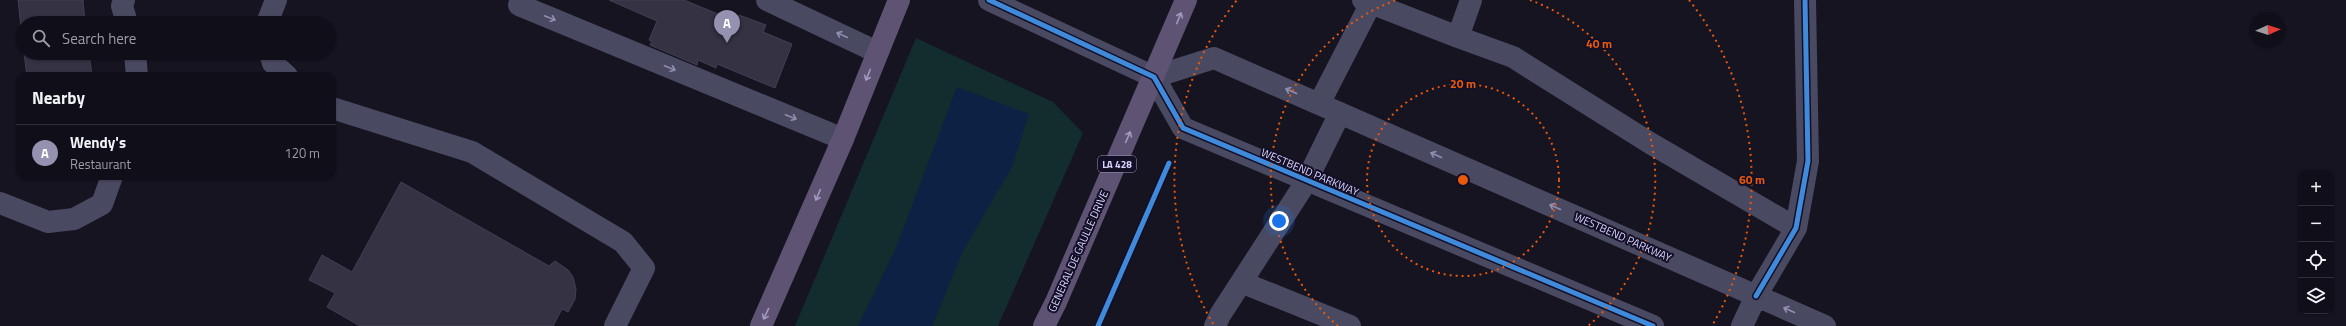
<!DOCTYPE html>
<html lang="en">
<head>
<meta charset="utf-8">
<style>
  :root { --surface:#100f19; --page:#191822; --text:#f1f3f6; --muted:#9c9ca2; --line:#302f38; --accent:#9591b1 }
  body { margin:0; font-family:"Titillium Web",sans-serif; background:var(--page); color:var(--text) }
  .controls { position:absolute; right:12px; bottom:12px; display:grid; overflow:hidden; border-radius:8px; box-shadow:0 1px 3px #0004 }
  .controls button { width:36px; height:36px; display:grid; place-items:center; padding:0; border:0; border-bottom:1px solid var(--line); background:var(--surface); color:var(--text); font:20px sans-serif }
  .compass { position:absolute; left:2250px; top:12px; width:36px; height:36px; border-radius:50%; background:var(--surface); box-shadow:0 1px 3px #0004; rotate:87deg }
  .you { position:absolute; left:1279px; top:221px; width:14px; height:14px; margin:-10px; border:3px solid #fff; border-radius:50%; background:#1a73e8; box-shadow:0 0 0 6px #1a73e833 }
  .badge { display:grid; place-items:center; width:26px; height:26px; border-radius:50%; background:var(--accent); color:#fff; font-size:13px; font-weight:700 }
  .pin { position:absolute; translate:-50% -33px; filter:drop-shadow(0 1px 2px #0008) }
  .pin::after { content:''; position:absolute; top:21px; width:14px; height:12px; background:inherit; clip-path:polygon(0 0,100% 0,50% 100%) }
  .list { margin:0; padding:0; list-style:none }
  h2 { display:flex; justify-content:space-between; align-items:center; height:52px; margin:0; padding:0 16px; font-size:17px }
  h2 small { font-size:13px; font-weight:400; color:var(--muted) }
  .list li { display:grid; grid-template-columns:26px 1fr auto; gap:12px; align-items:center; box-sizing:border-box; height:56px; padding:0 16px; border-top:1px solid var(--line) }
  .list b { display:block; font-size:15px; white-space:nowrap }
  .list p { margin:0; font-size:13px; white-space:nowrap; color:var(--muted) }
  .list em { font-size:13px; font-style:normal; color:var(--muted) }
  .icon { flex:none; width:22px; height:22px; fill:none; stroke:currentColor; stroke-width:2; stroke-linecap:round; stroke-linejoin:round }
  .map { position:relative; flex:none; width:2346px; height:326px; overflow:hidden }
  .search { position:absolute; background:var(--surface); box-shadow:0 1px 3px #0004; left:16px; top:16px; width:320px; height:44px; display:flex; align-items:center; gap:10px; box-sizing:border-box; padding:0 14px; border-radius:22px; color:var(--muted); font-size:15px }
  .panel { position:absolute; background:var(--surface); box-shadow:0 1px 3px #0004; left:16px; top:72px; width:320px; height:108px; border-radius:12px }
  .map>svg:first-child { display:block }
  .green { fill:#132c2d }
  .water { fill:#0d2144 }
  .building { fill:#343243; stroke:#433f54 }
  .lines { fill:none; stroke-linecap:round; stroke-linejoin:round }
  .minor { stroke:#4a4962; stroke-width:22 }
  .major { stroke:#5e5373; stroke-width:22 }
  .cycleway-casing { stroke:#130f26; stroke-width:8 }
  .cycleway { stroke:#408adc; stroke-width:5 }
  .oneway { stroke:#928eb0 }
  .oneway2 { stroke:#a29ac0 }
  .ring { fill:none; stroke:#e8590c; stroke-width:2; stroke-dasharray:2 4 }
  .labels { text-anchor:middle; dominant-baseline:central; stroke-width:4; stroke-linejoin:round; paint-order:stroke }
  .shield { fill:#130f26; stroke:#9e99be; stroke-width:1 }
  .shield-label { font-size:10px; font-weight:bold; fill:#d9d4ff }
  .street-label { font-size:11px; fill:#d9d4ff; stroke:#130f26 }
  .centre { fill:#e8590c; stroke:#130f26; stroke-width:2 }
  .ring-label { font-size:12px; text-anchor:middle; font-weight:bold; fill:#e8590c; stroke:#130f26; stroke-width:4; stroke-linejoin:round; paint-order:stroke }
</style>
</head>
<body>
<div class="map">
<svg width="2346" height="326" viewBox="0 0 2346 326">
  <rect width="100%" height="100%" fill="#161421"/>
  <path class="green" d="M 916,38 L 1053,102 L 1083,133 L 998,326 L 795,326 Z"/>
  <path class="water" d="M 957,87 L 1029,114 L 1012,167 L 964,249 L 932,326 L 858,326 L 895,250 Z"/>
  <path class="building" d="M 18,0 L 83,0 L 85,23 L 23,23 L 23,45 Z
    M 609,0 L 684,0 L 737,22 L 739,15 L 766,25 L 763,32 L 792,44 L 775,88 L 717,64 L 716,68 L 698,60 L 697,65 L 650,45 L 652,41 L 649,40 L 657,21 Z
    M 24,53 L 89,53 L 92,76 L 27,76 Z
    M 401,182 L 549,266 L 555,261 L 568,270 L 573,277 L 576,289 L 575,299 L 568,312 L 562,309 L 553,326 L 360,326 L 327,307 L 335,293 L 309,280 L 322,255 L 352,272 Z"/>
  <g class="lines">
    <path class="minor" d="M 124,0 L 122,6 L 127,23
      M 521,0 L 519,5 L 843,139
      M 767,0 L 877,52
      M 989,0 L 1154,77 L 1183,128 L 1653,326
      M 1363,0 L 1458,37
      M 1471,0 L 1458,37 L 1513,57 L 1650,143 L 1796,228
      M 267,23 L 276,0
      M 135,53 L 137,76
      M 270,53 L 273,63 L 287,76
      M 1154,77 L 1214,58 L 1825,326
      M 1319,104 L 1371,3
      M 332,108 L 472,152 L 623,242 L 644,268 L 615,326
      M 0,203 L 48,222 L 74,219 L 102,204 L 112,176
      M 1241,282 L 1350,326
      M 1215,326 L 1220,315 L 1306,182 L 1340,113
      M 1742,326 L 1756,296 L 1796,228 L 1808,161 L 1805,0"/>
    <path class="major" d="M 761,326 L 843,139 L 899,0
      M 1044,326 L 1056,302 L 1186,0"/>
    <defs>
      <path id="cycleway" d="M 989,0 L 1154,77 L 1183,128 L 1653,326
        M 1756,296 L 1796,228 L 1808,161 L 1805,0
        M 1098,326 L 1169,163"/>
    </defs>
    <use href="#cycleway" class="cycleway-casing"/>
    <use href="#cycleway" class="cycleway"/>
  </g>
  <defs><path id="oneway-shaft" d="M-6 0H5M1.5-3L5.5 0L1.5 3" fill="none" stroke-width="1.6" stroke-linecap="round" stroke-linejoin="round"/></defs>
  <g class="oneway">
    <use href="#oneway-shaft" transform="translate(550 18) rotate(22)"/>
    <use href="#oneway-shaft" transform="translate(842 35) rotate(-155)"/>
    <use href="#oneway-shaft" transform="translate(670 68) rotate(22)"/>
    <use href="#oneway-shaft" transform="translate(1291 91) rotate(-156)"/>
    <use href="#oneway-shaft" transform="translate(791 117) rotate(22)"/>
    <use href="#oneway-shaft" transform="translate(1436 155) rotate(-156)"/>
    <use href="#oneway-shaft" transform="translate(1555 207) rotate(-156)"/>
    <use href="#oneway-shaft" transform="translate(1789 310) rotate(-156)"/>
  </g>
  <g class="oneway2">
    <use href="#oneway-shaft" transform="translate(1179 18) rotate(-68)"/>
    <use href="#oneway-shaft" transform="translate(868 75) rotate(112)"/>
    <use href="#oneway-shaft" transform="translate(1128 137) rotate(-66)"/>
    <use href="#oneway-shaft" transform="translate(818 195) rotate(113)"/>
    <use href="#oneway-shaft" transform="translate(766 314) rotate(115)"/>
  </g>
  <g class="ring">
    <circle cx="1463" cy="180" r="96"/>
    <path d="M1338 326A192 192 0 0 1 1396 0M1530 0A192 192 0 0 1 1588 326"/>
    <path d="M1213 324A289 289 0 0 1 1237 0M1689 0A289 289 0 0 1 1713 324"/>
  </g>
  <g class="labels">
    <rect class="shield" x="1098" y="156" width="38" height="16" rx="3"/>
    <g class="shield-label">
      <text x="1117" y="164">LA 428</text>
    </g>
    <g class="street-label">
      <text transform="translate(1310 172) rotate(23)">WESTBEND PARKWAY</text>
      <text transform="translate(1623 237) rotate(24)">WESTBEND PARKWAY</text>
      <text transform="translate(1078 251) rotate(-66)">GENERAL DE GAULLE DRIVE</text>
    </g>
  </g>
  <circle cx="1463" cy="180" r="6" class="centre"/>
  <g class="ring-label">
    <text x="1599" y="48">40 m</text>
    <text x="1463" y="88">20 m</text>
    <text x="1752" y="184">60 m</text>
  </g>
</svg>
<div class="controls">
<button>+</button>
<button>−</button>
<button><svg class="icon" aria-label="locate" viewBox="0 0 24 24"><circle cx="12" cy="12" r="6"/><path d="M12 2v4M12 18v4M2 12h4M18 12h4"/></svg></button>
<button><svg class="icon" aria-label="layers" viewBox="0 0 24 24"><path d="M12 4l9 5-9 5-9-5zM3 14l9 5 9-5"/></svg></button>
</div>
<svg class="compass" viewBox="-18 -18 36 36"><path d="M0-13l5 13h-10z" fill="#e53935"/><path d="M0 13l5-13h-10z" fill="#9c9ca2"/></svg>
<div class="you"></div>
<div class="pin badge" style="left:727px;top:43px">A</div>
<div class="search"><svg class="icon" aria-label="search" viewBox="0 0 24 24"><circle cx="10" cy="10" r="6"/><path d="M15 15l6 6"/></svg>Search here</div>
<section class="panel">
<h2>Nearby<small></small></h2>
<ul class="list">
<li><span class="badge">A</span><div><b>Wendy's</b><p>Restaurant</p></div><em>120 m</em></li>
</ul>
</section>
</div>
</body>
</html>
